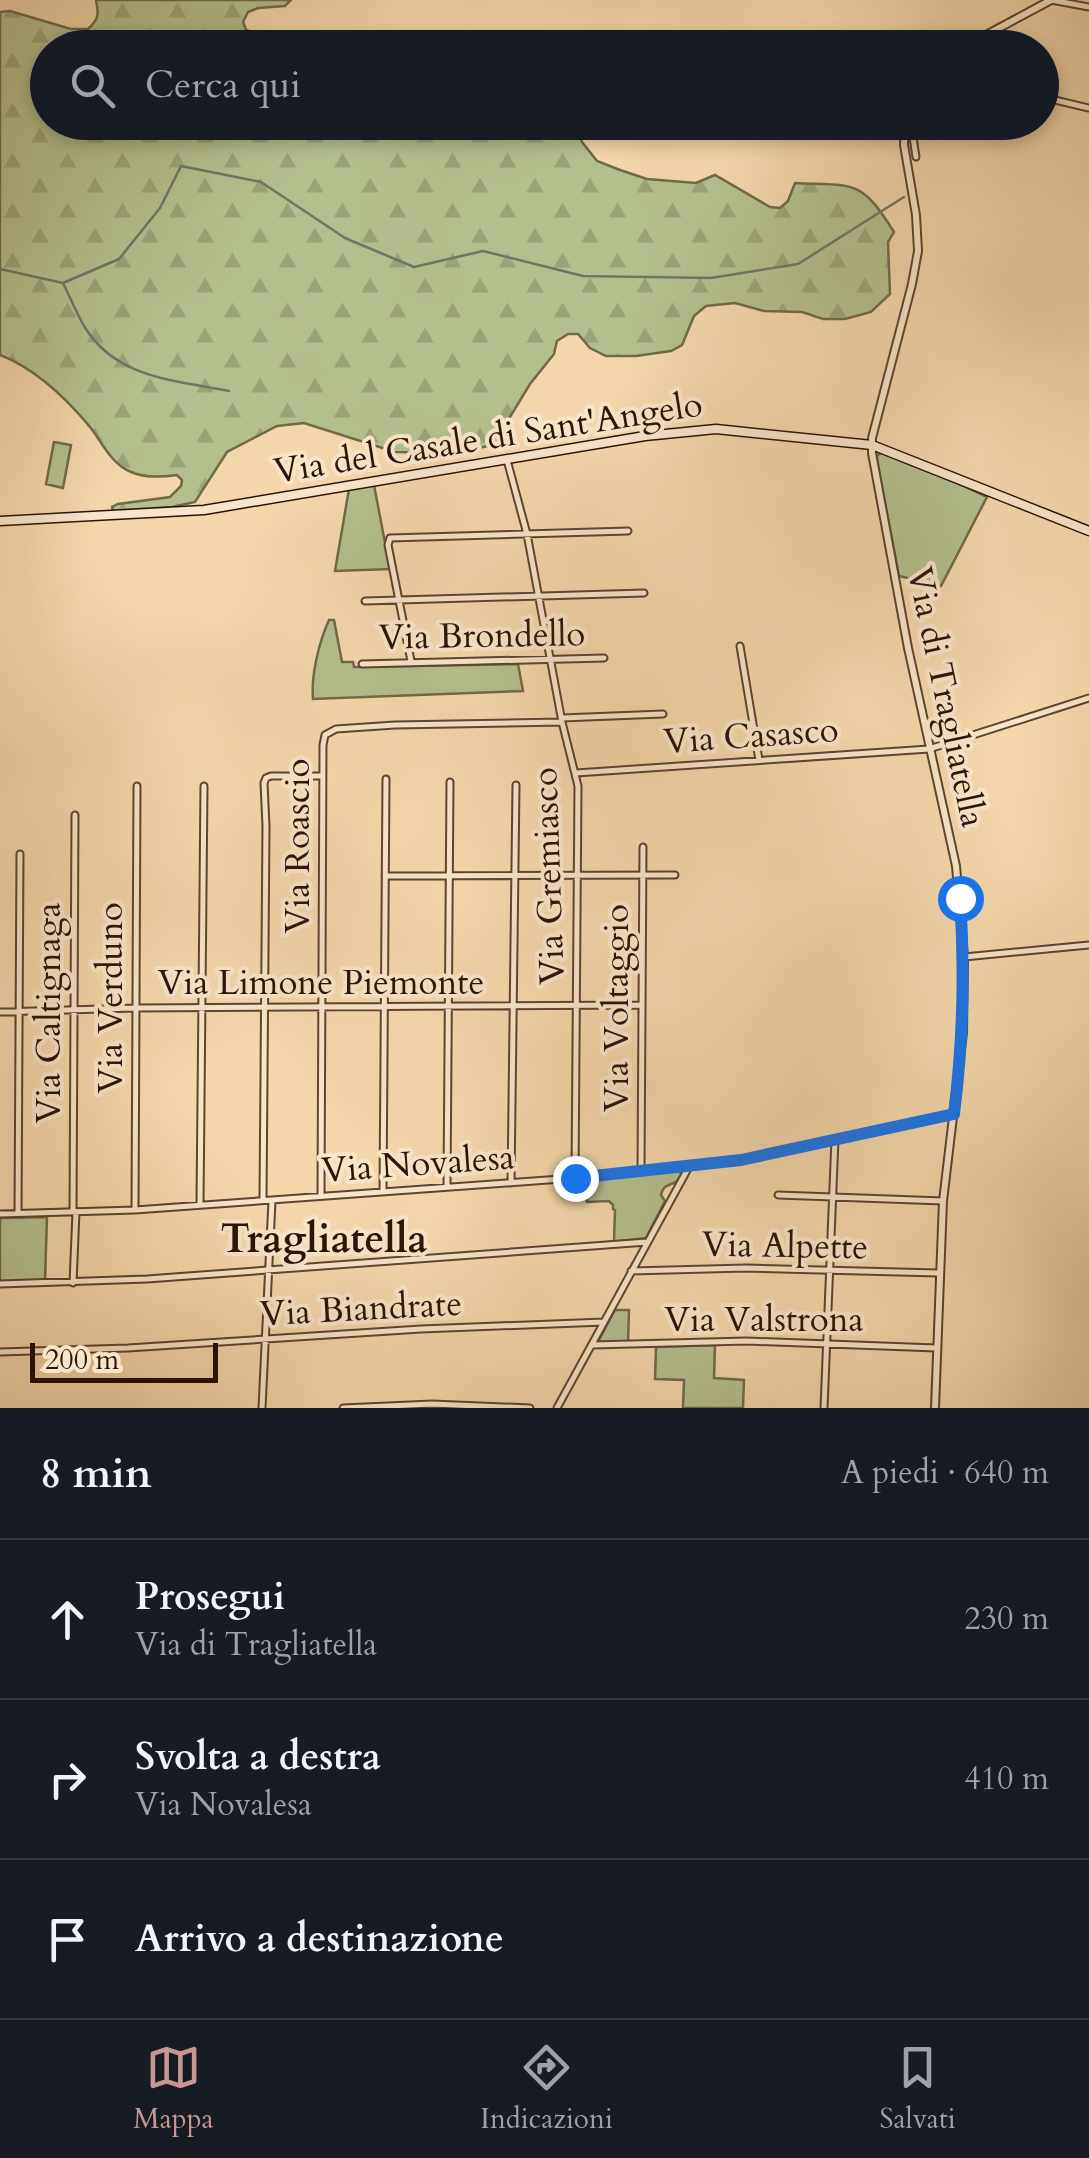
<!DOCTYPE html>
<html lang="it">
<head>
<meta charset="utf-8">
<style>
  :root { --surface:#171b24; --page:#242831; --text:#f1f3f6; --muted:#9ea1a6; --line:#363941; --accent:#c59692 }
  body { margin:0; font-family:Cardo,serif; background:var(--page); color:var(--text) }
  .scale { position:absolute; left:30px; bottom:25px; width:188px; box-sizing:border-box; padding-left:10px; border:5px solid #2b1306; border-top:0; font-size:28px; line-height:35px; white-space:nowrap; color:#2b1306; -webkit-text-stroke:8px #f7e5c8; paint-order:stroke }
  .stop { position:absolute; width:30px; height:30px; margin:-22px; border:8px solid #1a73e8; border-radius:50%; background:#fff }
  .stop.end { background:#1a73e8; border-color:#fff; box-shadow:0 2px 10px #0008 }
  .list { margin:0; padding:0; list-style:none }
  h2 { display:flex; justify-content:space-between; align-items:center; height:130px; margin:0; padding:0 40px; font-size:42px }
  h2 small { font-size:32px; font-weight:400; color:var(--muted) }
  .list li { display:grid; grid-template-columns:65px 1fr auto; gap:30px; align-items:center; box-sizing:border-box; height:160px; padding:0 40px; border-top:2px solid var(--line) }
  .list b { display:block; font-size:38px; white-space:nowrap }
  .list p { margin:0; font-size:32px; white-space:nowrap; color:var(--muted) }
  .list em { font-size:32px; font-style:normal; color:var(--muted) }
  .icon { flex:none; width:55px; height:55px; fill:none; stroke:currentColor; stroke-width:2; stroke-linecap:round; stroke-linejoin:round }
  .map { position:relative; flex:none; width:1089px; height:1408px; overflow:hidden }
  .search { position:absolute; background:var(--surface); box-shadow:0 5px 15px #0003; left:30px; right:30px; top:30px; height:110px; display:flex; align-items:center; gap:25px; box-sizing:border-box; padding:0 35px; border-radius:55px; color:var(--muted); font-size:38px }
  .sheet { height:610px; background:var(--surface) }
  nav { display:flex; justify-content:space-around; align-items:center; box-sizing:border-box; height:140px; border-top:2px solid var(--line); background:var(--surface); font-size:28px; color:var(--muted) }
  nav a { display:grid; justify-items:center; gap:5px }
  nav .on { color:var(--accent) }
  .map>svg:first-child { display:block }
  .grass { fill:#b4bf8e; stroke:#70694a; stroke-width:2.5 }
  .forest { fill:url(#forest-firs); stroke:#70694a; stroke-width:2.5 }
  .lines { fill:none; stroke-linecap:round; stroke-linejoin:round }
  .stream { stroke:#6e7767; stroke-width:2.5 }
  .minor-casing { stroke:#5d442f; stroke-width:9 }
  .tertiary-casing { stroke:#5d442f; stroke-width:10 }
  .secondary-casing { stroke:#2b1306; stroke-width:11 }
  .minor { stroke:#f7e5c8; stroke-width:5 }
  .tertiary { stroke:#f7e5c8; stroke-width:6 }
  .secondary { stroke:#f7e5c8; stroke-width:8 }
  .route { stroke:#1a73e8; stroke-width:12 }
  .labels { text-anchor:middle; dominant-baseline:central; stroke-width:8; stroke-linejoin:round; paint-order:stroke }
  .street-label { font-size:35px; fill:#2b1306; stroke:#f7e5c8 }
  .quarter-label { font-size:40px; font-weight:bold; fill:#2b1306; stroke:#f7e5c8 }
</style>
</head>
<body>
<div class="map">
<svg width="1089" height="1408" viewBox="0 0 1089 1408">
  <defs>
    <pattern id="forest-firs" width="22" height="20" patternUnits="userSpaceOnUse" patternTransform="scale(2.5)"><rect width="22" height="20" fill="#b4bf8e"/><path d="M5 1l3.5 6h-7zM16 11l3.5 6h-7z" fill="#9ba379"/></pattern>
  </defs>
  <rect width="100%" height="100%" fill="#f3d7aa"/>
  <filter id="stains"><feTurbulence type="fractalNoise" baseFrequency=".002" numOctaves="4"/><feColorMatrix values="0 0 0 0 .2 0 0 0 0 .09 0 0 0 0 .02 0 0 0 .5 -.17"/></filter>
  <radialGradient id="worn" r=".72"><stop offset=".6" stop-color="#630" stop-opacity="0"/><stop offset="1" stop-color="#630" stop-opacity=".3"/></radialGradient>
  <path class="grass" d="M 54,442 L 71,445 L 63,488 L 46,484 Z
    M 882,453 L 931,470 L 987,497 L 941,586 L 899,576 L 877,461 L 877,455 Z
    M 374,485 L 390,569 L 335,571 L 349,489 Z
    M 329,620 L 334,620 L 342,662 L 353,662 L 354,667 L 518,664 L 523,691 L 313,699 C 311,675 319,642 329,620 Z
    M 672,1169 L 680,1169 L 681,1175 L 677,1181 C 669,1187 664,1183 661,1195 L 665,1201 L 646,1238 L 614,1242 L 615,1210 L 613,1209 L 613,1205 L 609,1201 L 587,1202 L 584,1180 Z
    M 47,1217 L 45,1281 L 0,1282 L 0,1218 Z
    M 615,1310 L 629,1310 L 628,1342 L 602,1342 L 599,1340 Z
    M 715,1345 L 714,1378 L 744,1380 L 743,1408 L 683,1408 L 684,1380 L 655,1379 L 656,1347 Z"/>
  <path class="forest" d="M 96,0 L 291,0 L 285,6 L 258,8 L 248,12 L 243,22 L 246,30 L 261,35 L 277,47 L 48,48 L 48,122 L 576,123 L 582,142 L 597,161 L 620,170 L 647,179 L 696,183 L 715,175 L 770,207 L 780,208 L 788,201 L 795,183 C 855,186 860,178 894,232 L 888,242 L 890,294 L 871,312 L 845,319 L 823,319 L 802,312 L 764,311 L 735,303 L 706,306 L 694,316 L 682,345 L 671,351 L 636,356 L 606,356 L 590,348 L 578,334 L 568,334 L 557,341 L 554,354 L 530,384 L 493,445 L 455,453 L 395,452 L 304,423 L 277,426 L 227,452 L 195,502 L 172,507 L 113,511 L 112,507 L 118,504 L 170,497 L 181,486 L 182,480 L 177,475 C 163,477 144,478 131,472 C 111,464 102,442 90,427 C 65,397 36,369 0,355 L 0,12 L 10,11 L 71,29 L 88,29 C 99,19 99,14 96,0 Z"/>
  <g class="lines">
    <path class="stream" d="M 0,269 L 63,283 L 119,259 L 160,208 L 181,166 L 261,182 L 345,238 L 414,267 L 483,251 L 583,276 L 711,278 L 798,264 L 904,197
      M 63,283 C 70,297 76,312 84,326 C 116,379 175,380 229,391"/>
    <defs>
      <path id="minor" d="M 1051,0 L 1089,7
        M 1042,97 L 1089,108
        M 914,122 L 913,137 L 916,157
        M 507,460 L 527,534 L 562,722 L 578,786 L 575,1178
        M 365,601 L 644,593
        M 740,646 L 759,760
        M 411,661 L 388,545 L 390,538 L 628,531
        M 362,664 L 604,658
        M 562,718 L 663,714
        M 576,773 L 929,749 L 1089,698
        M 385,876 L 675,875
        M 964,957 L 1089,945
        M 0,1012 L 135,1008 L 642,1005
        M 641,1169 L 643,847
        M 511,1183 L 516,785
        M 447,1187 L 450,782
        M 383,1192 L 386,779
        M 778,1195 L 943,1201
        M 321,1196 L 323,745 L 325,735 L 336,729 L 395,725 L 562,722
        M 263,1200 L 266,826 L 264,783 L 266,778 L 271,776 L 322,776
        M 200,1205 L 204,786
        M 135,1210 L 137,786
        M 73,1212 L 75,815
        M 18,1213 L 20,854
        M 0,1214 L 135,1210 L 575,1178 L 741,1160 L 954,1114
        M 631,1271 L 746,1268 L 938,1273
        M 73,1283 L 76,1212
        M 0,1284 L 147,1279 L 647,1242
        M 592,1345 L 747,1341 L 936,1348
        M 0,1352 L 128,1348 L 421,1329 L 604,1322
        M 262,1408 L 272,1201
        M 343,1408 L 432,1404 L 530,1408
        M 557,1408 L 690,1165
        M 824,1408 L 835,1139"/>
      <path id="tertiary" d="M 962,48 L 1051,0
        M 905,122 L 904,145 L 916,215 L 918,251 L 912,284 L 872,438 L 872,453 L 908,648 L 956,866 L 964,957 L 963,1033 L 943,1201 L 935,1408"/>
      <path id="secondary" d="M 0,521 L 204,510 L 645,436 L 716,429 L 872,445 L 1089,531"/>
    </defs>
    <use href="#minor" class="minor-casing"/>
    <use href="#tertiary" class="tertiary-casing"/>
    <use href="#secondary" class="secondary-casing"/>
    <use href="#minor" class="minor"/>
    <use href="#tertiary" class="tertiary"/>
    <use href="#secondary" class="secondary"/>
  </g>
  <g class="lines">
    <path class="route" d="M 575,1178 L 741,1160 L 954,1114 C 963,1042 965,971 960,898"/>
  </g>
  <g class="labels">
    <g class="street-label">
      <text transform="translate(488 438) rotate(-9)">Via del Casale di Sant'Angelo</text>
      <text transform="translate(482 636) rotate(-1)">Via Brondello</text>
      <text transform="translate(946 697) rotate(78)">Via di Tragliatella</text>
      <text transform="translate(751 736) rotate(-4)">Via Casasco</text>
      <text transform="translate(298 846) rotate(-90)">Via Roascio</text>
      <text transform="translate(549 876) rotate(-92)">Via Gremiasco</text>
      <text x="321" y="983">Via Limone Piemonte</text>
      <text transform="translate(111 998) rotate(-90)">Via Verduno</text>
      <text transform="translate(617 1008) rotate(-90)">Via Voltaggio</text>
      <text transform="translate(49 1013) rotate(-90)">Via Caltignaga</text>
      <text transform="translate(418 1164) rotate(-4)">Via Novalesa</text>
      <text transform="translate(785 1246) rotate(1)">Via Alpette</text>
      <text transform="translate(361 1309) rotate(-3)">Via Biandrate</text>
      <text x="764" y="1320">Via Valstrona</text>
    </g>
    <g class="quarter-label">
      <text x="324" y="1239">Tragliatella</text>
    </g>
  </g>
  <rect width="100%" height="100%" filter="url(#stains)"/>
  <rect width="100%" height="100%" fill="url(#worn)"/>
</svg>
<div class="scale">200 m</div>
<div class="stop" style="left:960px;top:898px"></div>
<div class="stop end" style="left:575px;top:1178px"></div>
<div class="search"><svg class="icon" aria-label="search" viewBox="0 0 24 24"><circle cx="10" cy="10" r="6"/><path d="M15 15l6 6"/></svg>Cerca qui</div>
</div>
<section class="sheet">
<h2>8 min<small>A piedi · 640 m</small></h2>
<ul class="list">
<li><svg class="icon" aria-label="ahead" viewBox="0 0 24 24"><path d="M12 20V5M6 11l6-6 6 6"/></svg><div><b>Prosegui</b><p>Via di Tragliatella</p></div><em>230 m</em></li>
<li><svg class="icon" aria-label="right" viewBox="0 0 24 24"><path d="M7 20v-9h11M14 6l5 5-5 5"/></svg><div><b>Svolta a destra</b><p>Via Novalesa</p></div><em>410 m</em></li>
<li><svg class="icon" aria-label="arrive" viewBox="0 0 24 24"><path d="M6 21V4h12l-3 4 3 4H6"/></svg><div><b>Arrivo a destinazione</b></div></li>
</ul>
</section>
<nav>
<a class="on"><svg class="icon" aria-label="map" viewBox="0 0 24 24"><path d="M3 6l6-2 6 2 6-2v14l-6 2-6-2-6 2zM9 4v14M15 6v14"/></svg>Mappa</a>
<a><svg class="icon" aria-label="directions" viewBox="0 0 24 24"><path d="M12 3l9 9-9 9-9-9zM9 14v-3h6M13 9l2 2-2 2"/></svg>Indicazioni</a>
<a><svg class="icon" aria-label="saved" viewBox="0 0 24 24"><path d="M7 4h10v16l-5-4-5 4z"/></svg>Salvati</a>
</nav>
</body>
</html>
